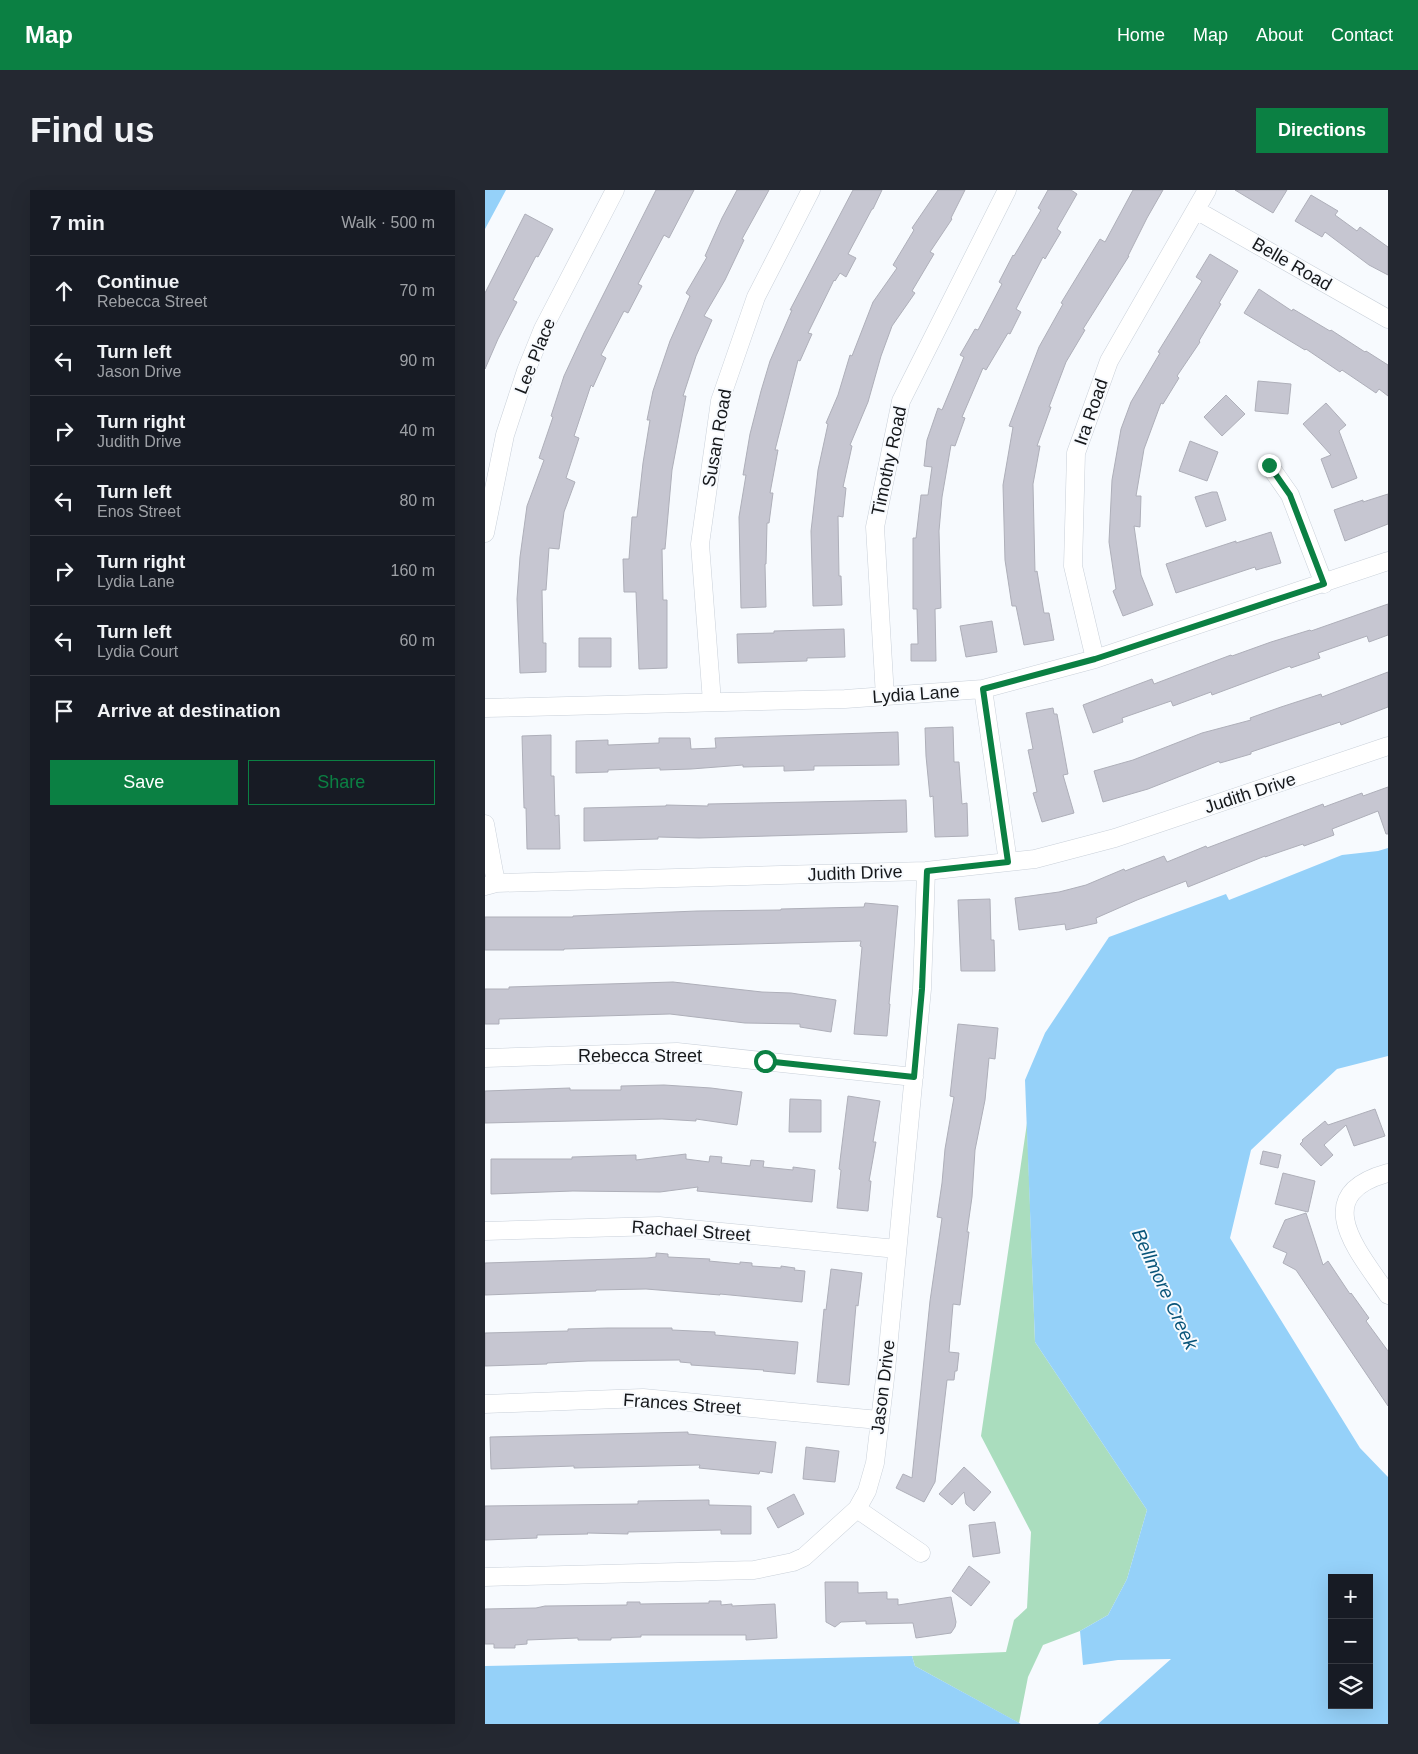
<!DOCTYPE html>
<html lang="en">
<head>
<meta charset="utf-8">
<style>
  :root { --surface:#171b24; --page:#242831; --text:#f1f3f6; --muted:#9ea1a6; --line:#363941; --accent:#0b8043 }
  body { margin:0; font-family:Helvetica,sans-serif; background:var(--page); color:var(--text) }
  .controls { position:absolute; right:15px; bottom:15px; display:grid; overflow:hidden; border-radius:0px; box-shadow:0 5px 20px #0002 }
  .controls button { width:45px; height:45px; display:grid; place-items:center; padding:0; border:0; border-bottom:1px solid var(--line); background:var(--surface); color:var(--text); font:25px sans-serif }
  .stop { position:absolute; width:15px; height:15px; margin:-11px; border:4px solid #0b8043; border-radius:50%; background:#fff }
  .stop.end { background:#0b8043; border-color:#fff; box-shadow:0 1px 5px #0008 }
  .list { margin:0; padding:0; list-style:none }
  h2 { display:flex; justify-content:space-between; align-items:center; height:65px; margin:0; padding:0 20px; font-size:21px }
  h2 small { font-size:16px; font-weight:400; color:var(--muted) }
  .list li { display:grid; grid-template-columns:32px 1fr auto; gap:15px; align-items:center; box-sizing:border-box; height:70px; padding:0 20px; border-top:1px solid var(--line) }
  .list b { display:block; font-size:19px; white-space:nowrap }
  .list p { margin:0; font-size:16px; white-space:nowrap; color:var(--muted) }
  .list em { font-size:16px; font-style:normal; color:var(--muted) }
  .actions { display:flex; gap:10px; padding:15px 20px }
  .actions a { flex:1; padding:11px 0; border:1px solid var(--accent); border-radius:0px; text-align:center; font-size:18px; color:var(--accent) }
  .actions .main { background:var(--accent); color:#fff }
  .icon { flex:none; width:28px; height:28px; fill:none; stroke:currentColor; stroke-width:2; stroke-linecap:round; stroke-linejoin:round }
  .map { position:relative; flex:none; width:903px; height:1534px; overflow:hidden; border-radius:0px }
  header { display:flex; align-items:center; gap:30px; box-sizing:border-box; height:70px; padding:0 25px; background:var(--accent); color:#fff }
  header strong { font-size:24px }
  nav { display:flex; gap:28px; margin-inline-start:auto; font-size:18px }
  .intro { display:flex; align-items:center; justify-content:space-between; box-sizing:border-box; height:120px; padding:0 30px }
  h1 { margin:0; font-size:35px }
  .button { padding:12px 22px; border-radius:0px; background:var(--accent); color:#fff; font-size:18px; font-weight:700 }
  main { display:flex; gap:30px; padding:0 30px }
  aside { flex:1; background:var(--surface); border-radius:0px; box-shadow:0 5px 20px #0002 }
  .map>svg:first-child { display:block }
  .green { fill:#aaddbe }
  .water { fill:#95d1f9; fill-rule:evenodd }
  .building { fill:#c6c6d1; stroke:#aeafb9 }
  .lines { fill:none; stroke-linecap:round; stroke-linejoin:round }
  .minor-casing { stroke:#c9d0d9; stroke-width:19 }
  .minor { stroke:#fff; stroke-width:18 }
  .route { stroke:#0b8043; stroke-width:6 }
  .labels { text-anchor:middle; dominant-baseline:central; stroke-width:4; stroke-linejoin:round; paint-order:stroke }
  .street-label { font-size:18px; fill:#16181b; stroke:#f7fafe }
  .water-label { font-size:19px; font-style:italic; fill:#085479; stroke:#f7fafe }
</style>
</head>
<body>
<header>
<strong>Map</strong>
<nav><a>Home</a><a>Map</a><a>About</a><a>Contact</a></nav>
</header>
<div class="intro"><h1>Find us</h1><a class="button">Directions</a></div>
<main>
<aside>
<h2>7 min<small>Walk · 500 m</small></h2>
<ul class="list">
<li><svg class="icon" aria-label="ahead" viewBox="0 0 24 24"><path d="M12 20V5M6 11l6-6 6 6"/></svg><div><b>Continue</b><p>Rebecca Street</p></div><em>70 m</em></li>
<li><svg class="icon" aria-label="left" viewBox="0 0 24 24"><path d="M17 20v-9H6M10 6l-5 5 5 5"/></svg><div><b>Turn left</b><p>Jason Drive</p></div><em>90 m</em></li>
<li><svg class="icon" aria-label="right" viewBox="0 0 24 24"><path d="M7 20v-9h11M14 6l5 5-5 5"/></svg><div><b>Turn right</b><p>Judith Drive</p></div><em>40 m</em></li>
<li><svg class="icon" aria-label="left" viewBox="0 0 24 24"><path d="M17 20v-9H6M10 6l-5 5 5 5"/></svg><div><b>Turn left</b><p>Enos Street</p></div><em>80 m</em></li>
<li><svg class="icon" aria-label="right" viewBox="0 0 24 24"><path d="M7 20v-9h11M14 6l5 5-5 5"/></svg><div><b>Turn right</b><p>Lydia Lane</p></div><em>160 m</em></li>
<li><svg class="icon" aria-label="left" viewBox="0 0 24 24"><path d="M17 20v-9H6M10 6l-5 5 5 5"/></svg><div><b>Turn left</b><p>Lydia Court</p></div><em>60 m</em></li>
<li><svg class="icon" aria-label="arrive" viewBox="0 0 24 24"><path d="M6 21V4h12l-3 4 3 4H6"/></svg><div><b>Arrive at destination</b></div></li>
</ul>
<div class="actions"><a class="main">Save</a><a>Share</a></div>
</aside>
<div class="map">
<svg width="903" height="1534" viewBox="0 0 903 1534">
  <rect width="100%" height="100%" fill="#f7fafe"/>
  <path class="green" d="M 542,933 L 550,1152 L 662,1320 L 642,1389 L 623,1425 L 595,1441 L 558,1455 L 543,1487 L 534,1533 L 430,1476 L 427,1466 L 521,1462 L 529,1430 L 542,1418 L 546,1342 L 496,1246 Z"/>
  <path class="water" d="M 0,0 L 21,0 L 0,39 Z
    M 903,658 L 903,866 L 852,879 L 766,960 L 745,1048 L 875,1258 L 903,1287 L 903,1534 L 613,1534 L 686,1469 L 633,1470 L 598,1475 L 595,1441 L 623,1425 L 642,1389 L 662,1320 L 550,1152 L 540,890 L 560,843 L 624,747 L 741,704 L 744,710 L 857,665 L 893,661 ZM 847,1388 L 884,1388 L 884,1515 L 847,1515 Z
    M 427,1466 L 430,1476 L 536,1534 L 0,1534 L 0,1476 Z"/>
  <path class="building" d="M 171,0 L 209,0 L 184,48 L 179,45 L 153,94 L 157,96 L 143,123 L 139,121 L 116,165 L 121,168 L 108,197 L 106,195 L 89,246 L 94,248 L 81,288 L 90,292 L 79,322 L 74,359 L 64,358 L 61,400 L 57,400 L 58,453 L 61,453 L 61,482 L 35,483 L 32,409 L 35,367 L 42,316 L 59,270 L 54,268 L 68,227 L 66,226 L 79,186 L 99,143 Z
    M 252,0 L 284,0 L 257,49 L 259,50 L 240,90 L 219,126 L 227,130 L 211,166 L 198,206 L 201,206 L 187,280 L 180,359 L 177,359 L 178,410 L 182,410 L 182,478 L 154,479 L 151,402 L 139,402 L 138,369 L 144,369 L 147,327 L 152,327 L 158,273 L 165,230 L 162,230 L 168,201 L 185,151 L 205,106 L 201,103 L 222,67 L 220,66 L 237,28 Z
    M 368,0 L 397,0 L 388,19 L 387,19 L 363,64 L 371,68 L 361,87 L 355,83 L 350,91 L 349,90 L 323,143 L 327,144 L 315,171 L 313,170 L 290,260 L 293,260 L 285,303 L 288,303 L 284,333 L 282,333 L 281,374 L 280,374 L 281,417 L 256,418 L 254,327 L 261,285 L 258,285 L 265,244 L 276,201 L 285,171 L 307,120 L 305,120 Z
    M 453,0 L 480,0 L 466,28 L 467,29 L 445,62 L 449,64 L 427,101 L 430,103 L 407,136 L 396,166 L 383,212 L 365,255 L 367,256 L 358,297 L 361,298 L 358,327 L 353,326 L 354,386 L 356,386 L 357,415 L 328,416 L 326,341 L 333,280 L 343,234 L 341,233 L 353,205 L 365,165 L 367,166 L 388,112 L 412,78 L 408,75 L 429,40 L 427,38 Z
    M 563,0 L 586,0 L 592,4 L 572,39 L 576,42 L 560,69 L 558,67 L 531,119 L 536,122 L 525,144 L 523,143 L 501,180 L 498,178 L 477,227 L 480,228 L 470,256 L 466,255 L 457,307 L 454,341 L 456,418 L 450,419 L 451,471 L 426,471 L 426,454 L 433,454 L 432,419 L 428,419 L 428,348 L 431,348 L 436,305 L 443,305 L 447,277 L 439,276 L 442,250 L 453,218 L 457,220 L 479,167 L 475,165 L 490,139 L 493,140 L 517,94 L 514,92 L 528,65 L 529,66 L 556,20 L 553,18 Z
    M 648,0 L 678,0 L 662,28 L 643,66 L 644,66 L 598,139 L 600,140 L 581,172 L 564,217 L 566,217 L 552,256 L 555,256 L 548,294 L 550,382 L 552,381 L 559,423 L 564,423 L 569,450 L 539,455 L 531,416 L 527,416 L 520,370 L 518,295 L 528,237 L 524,236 L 554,157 L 578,114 L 576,113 L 615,49 L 620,52 Z
    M 750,0 L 802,0 L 788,23 Z
    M 826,5 L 853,21 L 850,25 L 872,41 L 875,37 L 903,57 L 903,85 L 884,75 L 840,42 L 837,47 L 810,31 Z
    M 40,24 L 68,39 L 53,67 L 51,66 L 28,110 L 32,112 L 13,149 L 0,179 L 0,103 Z
    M 725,64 L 753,81 L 734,113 L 736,114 L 714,151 L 715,152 L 692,186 L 694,188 L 678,214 L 676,213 L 659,259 L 651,306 L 656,306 L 655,337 L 649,336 L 656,385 L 668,415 L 638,426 L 628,401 L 631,399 L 624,352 L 627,290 L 636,239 L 646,212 L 675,163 L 673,162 L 717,91 L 711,87 Z
    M 774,99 L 807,121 L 808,119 L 845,141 L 846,140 L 880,162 L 881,161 L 903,175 L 903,206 L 894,199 L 891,203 L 857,180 L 855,182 L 821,159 L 820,160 L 759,123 Z
    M 773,191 L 806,194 L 803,224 L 770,221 Z
    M 741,205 L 760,224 L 737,246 L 719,227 Z
    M 841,213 L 861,235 L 854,241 L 872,288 L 847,298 L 836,269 L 846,265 L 818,234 Z
    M 705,251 L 733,262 L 722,291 L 694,281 Z
    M 727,302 L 732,302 L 741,330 L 721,337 L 710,307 Z
    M 903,304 L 903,334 L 860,351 L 849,320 L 878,310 L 878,312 Z
    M 786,342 L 796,373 L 771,380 L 770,377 L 691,403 L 681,374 L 751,351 L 751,353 Z
    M 903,414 L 903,445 L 884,452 L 882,446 L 833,463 L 835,468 L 806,478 L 805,476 L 727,505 L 726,502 L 688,516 L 686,511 L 637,528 L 638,532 L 608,543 L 598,515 L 667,489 L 669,494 L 746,465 L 747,466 L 786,452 L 825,440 L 826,441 Z
    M 507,431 L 512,462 L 481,467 L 475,436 Z
    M 359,439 L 360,467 L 322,468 L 322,471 L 253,473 L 252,444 L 289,443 L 289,441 Z
    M 94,448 L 126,448 L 126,477 L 94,477 Z
    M 903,482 L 903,517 L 856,535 L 855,532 L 766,562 L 766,564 L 735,573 L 734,571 L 663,599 L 618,612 L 609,581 L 648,570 L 717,543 L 766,530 L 765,528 L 796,517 L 836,504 L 837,507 Z
    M 568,518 L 569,524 L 572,524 L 583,584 L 578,585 L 589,623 L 557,632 L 548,603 L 552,602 L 543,560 L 548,559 L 541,523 Z
    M 468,537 L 469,572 L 474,572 L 477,614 L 482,613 L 483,646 L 450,647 L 448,606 L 445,607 L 441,566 L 440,538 Z
    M 413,542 L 414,575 L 329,576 L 329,580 L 299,581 L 299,576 L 258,577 L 258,575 L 206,579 L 175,580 L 175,578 L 123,580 L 123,582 L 91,583 L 91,551 L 123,550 L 123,555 L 174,553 L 174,548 L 205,548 L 206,559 L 231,558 L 230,548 Z
    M 66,545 L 66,586 L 69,586 L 70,626 L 74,625 L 75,659 L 42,659 L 41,618 L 39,618 L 37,546 Z
    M 903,597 L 903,644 L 901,644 L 893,621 L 847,639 L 849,645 L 819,656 L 818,654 L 780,667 L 780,666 L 703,697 L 701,691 L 652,710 L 611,728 L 612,733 L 581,740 L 580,734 L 534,740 L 530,708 L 574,702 L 601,695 L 639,679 L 640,681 L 679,666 L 682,672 L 721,656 L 722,658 L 838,614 L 839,617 L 877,603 L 878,606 Z
    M 421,610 L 422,642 L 214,648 L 173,647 L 173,649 L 99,651 L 99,618 L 181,616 L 181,615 L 223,616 L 223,614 Z
    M 505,709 L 506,750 L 509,750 L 510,781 L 476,781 L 473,710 Z
    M 380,713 L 413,716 L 404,814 L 405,814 L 402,846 L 369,844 L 377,757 L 375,756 L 376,751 L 79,759 L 79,760 L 0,760 L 0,727 L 88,727 L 88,726 L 212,721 L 296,720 L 296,719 L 379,717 Z
    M 188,792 L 277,802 L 306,803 L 351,810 L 346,842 L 315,837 L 315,834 L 260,833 L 185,824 L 14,829 L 14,834 L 0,834 L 0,799 L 24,799 L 24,797 Z
    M 473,834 L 513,838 L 510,869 L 504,868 L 500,910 L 490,960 L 487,1007 L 482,1042 L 484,1042 L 475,1115 L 468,1114 L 464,1162 L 474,1163 L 472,1181 L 470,1181 L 469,1190 L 462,1190 L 450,1292 L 439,1312 L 411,1298 L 418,1284 L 427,1288 L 445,1111 L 457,1028 L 452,1027 L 457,993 L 460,959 L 469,907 L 465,906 Z
    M 179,895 L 226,898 L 257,902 L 252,935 L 211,929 L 211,931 L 177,929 L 0,933 L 0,901 L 85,898 L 85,900 L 136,900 L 136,896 Z
    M 363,906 L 395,911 L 388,952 L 391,952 L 384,991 L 386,991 L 383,1021 L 352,1018 L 356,980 L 354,979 Z
    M 305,909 L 336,910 L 336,942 L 304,942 Z
    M 890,919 L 900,946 L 869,956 L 861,935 L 839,955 L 848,965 L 836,976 L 815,954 L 818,951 L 817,950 L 840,931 L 843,935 Z
    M 778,961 L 796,965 L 793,978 L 775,974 Z
    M 201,964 L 201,969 L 224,972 L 225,966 L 237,967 L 236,973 L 265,976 L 266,970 L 279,971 L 278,977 L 308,980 L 308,977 L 330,980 L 327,1012 L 212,1001 L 213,997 L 175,1002 L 88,1001 L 6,1004 L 6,969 L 87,969 L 87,967 L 151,965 L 151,970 Z
    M 798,983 L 830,991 L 823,1022 L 790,1014 Z
    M 821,1023 L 838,1075 L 843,1071 L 865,1104 L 866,1103 L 884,1128 L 881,1131 L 903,1161 L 903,1216 L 811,1080 L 798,1073 L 802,1063 L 788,1057 L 800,1030 Z
    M 171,1063 L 183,1064 L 183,1067 L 225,1069 L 224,1071 L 255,1074 L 255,1072 L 267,1073 L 267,1076 L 296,1078 L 296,1076 L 310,1078 L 309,1080 L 320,1081 L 317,1112 L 235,1104 L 235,1105 L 161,1099 L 111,1100 L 111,1101 L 0,1105 L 0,1073 L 162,1068 L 171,1067 Z
    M 346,1079 L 377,1083 L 373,1116 L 371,1115 L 364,1195 L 332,1192 L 339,1119 L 341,1120 Z
    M 123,1138 L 187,1138 L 187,1140 L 230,1142 L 230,1145 L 313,1152 L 310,1184 L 278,1181 L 279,1180 L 206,1175 L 206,1173 L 195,1172 L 195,1170 L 103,1171 L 62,1173 L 62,1174 L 0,1176 L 0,1143 L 83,1141 L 83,1139 Z
    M 203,1242 L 203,1244 L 291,1252 L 287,1283 L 275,1281 L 274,1284 L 214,1278 L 215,1275 L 89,1278 L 89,1276 L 6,1279 L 5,1247 Z
    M 321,1257 L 354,1261 L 350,1292 L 318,1289 Z
    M 479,1277 L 506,1302 L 489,1321 L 481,1314 L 479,1302 L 467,1315 L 454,1304 Z
    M 309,1304 L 319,1324 L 293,1338 L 282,1318 Z
    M 224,1310 L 224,1315 L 266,1316 L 266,1344 L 236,1344 L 236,1340 L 143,1342 L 143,1344 L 102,1343 L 103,1344 L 52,1345 L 52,1348 L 0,1350 L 0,1316 L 153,1314 L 153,1311 Z
    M 510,1332 L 515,1363 L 488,1367 L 484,1335 Z
    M 484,1376 L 505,1392 L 486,1416 L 467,1401 Z
    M 340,1392 L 373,1392 L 373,1403 L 402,1402 L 402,1409 L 413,1409 L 413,1415 L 466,1407 L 471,1432 L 470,1437 L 466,1443 L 431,1448 L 428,1433 L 381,1434 L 381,1431 L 356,1432 L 350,1437 L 341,1432 Z
    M 224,1411 L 236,1411 L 236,1415 L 247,1414 L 247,1416 L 290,1414 L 292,1448 L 261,1450 L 261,1445 L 156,1445 L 156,1447 L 126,1448 L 126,1450 L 93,1450 L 93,1448 L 42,1450 L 42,1454 L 30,1455 L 30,1458 L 9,1458 L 9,1454 L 0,1454 L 0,1419 L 51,1418 L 60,1416 L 142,1415 L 142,1412 L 155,1412 L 155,1414 L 224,1413 Z"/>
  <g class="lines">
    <defs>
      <path id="minor" d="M 711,20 L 903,129
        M 784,275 L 805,305 L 839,394
        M 0,343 L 20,245 L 41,181 L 58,139 L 130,0
        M 610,469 L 588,376 L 591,263 L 624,171 L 722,0
        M 498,499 L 523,672
        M 400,507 L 390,337 L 416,211 L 522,0
        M 227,512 L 215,354 L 235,211 L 271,107 L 326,0
        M 0,518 L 360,509 L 498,499 L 610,469 L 903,371
        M 0,634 L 11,693
        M 0,696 L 11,693 L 441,681 L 550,669 L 630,648 L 903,556
        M 0,868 L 192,862 L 429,887
        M 903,983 C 822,1005 874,1062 903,1105
        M 0,1041 L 174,1036 L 412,1059
        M 0,1214 L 158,1208 L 394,1230
        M 372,1319 L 436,1363
        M 0,1387 L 269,1380 L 308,1372 L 319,1367 L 372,1319 L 382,1301 L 390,1273 L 401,1180 L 437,799 L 441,681"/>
    </defs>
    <use href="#minor" class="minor-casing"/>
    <use href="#minor" class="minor"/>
  </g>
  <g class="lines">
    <path class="route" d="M 280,871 L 429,887 L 437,799 L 442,681 L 523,672 L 498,499 L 610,469 L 839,394 L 805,305 L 784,275"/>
  </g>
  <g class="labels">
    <g class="street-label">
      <text transform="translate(807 74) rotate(30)">Belle Road</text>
      <text transform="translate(50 166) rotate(-68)">Lee Place</text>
      <text transform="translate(606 222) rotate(-71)">Ira Road</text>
      <text transform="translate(232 248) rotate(-80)">Susan Road</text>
      <text transform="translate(404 271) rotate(-78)">Timothy Road</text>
      <text transform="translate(431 504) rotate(-4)">Lydia Lane</text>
      <text transform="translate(765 603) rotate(-18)">Judith Drive</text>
      <text transform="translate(370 683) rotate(-2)">Judith Drive</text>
      <text x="155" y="866">Rebecca Street</text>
      <text transform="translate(206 1041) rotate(4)">Rachael Street</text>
      <text transform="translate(398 1197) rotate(-83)">Jason Drive</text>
      <text transform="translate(197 1214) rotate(4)">Frances Street</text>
    </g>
    <g class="water-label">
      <text transform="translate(680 1099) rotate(65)">Bellmore Creek</text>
    </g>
  </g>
</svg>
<div class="controls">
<button>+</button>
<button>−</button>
<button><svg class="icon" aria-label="layers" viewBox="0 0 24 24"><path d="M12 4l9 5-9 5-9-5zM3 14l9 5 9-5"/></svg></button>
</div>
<div class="stop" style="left:280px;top:871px"></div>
<div class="stop end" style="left:784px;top:275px"></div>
</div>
</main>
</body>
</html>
